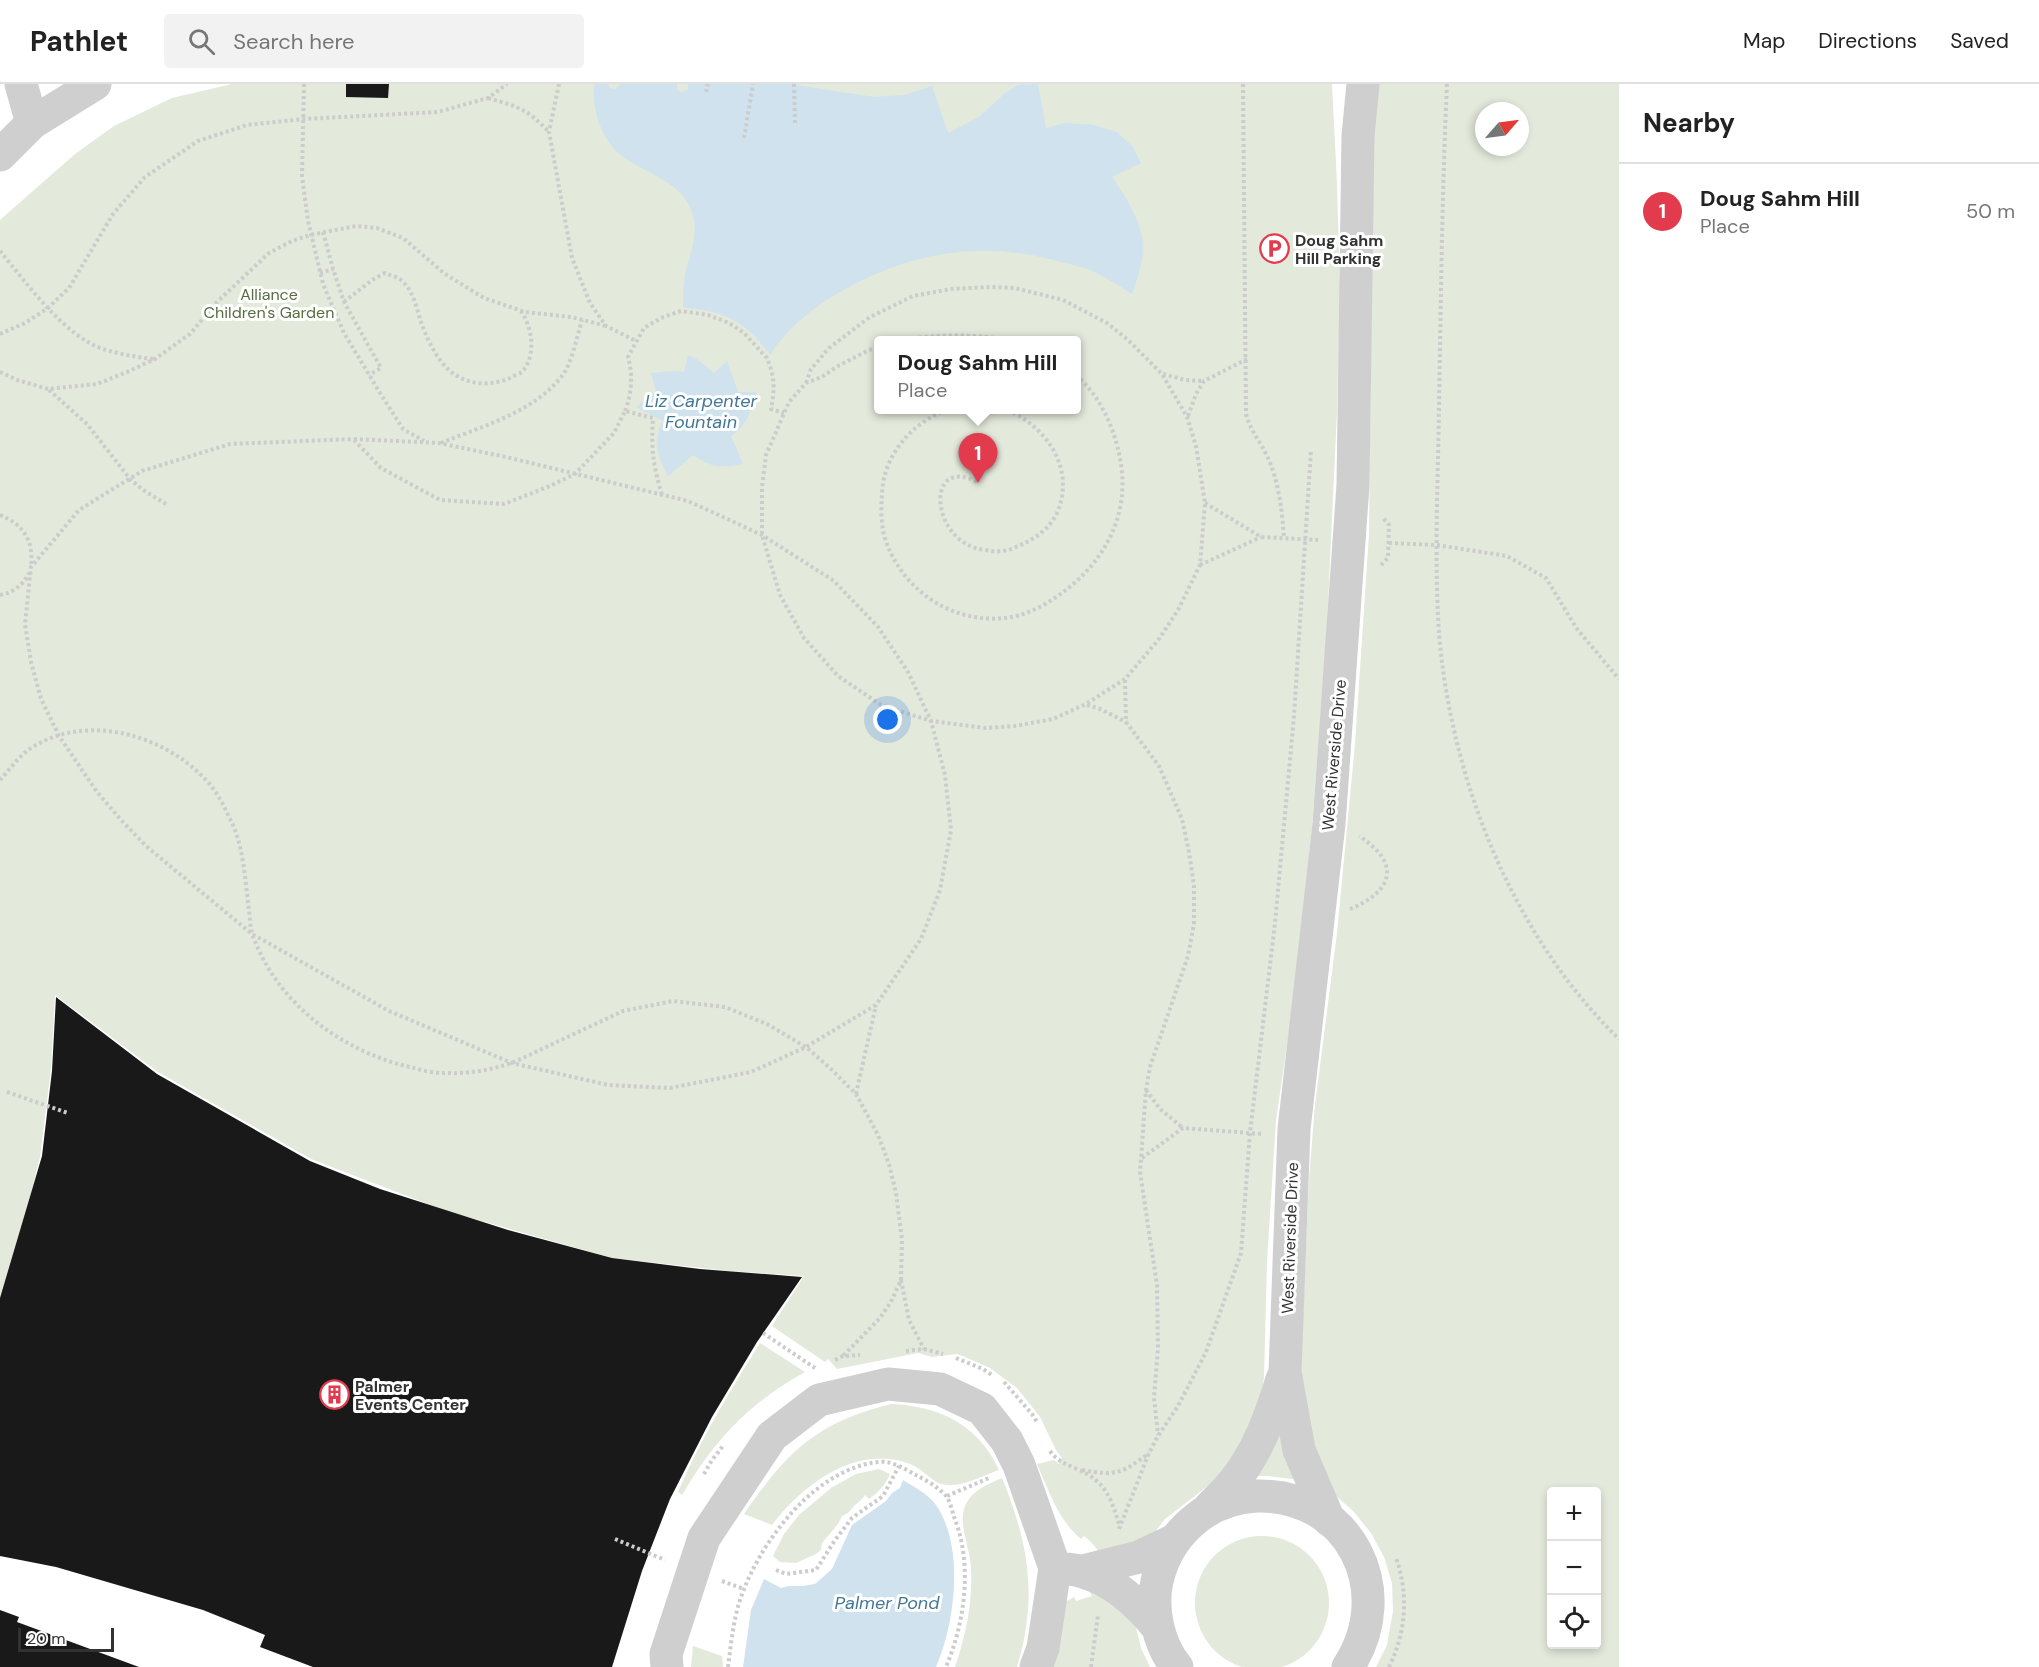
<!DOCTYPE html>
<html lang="en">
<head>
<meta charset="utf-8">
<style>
  :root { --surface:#fff; --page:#f2f2f2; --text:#222; --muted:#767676; --line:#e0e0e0; --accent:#e33b4e }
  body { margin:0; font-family:"DM Sans",sans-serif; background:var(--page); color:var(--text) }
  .controls { position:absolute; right:18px; bottom:18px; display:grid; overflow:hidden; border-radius:6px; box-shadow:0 3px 9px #0003 }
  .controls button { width:54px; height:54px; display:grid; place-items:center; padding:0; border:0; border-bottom:2px solid var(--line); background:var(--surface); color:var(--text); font:30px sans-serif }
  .compass { position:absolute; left:1475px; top:18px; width:54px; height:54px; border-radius:50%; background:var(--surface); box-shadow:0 3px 9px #0003; rotate:62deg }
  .scale { position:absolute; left:18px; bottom:15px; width:96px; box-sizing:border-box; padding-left:6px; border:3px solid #323232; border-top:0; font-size:16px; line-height:21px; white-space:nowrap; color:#323232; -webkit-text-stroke:4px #fff; paint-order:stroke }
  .you { position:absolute; left:888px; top:636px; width:21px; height:21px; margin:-15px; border:4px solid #fff; border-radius:50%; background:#1a73e8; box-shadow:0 0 0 9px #1a73e833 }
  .badge { display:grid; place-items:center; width:39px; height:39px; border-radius:50%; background:var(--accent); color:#fff; font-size:20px; font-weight:700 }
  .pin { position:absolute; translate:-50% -50px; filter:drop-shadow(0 2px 3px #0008) }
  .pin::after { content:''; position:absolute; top:32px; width:21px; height:18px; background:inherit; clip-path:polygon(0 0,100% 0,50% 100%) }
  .popup { position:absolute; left:874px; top:252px; width:207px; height:78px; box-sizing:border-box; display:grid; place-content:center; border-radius:6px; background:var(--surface); filter:drop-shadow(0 2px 4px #0005); font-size:20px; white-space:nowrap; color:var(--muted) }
  .popup b { font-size:22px; color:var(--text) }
  .popup::after { content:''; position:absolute; left:50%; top:100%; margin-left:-12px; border:12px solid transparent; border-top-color:var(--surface) }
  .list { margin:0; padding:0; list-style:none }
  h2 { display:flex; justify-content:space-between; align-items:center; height:78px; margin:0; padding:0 24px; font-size:26px }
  h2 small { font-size:20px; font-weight:400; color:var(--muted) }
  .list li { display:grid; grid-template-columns:39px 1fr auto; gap:18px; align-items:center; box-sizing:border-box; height:96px; padding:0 24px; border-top:2px solid var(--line) }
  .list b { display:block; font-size:22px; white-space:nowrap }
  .list p { margin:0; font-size:20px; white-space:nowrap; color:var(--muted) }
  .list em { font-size:20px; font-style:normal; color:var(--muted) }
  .icon { flex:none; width:33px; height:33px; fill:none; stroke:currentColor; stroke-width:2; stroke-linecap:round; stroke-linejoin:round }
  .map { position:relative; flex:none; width:1619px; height:1583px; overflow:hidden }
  header { display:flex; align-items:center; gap:36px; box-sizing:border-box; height:84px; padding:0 30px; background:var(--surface); border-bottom:2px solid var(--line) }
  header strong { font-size:28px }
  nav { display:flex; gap:33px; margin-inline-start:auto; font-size:21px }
  .search { width:420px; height:54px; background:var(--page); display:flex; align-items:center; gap:15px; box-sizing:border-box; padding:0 21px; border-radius:6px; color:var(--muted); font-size:22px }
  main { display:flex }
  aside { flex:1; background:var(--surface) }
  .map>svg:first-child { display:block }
  .green { fill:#e3e9db; fill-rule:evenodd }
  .water { fill:#cfe2ed }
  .building { fill:#191919 }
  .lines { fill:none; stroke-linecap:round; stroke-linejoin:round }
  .path { stroke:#ccc; stroke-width:4; stroke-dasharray:3 3; stroke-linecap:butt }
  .minor { stroke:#cfcfcf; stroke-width:33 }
  .labels { text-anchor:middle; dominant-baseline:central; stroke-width:6; stroke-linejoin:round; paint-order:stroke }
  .poi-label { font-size:16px; font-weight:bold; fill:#323232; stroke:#fff; text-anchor:start }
  .park-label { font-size:16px; fill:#576e3f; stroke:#fff }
  .street-label { font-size:16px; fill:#323232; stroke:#fff }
  .water-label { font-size:18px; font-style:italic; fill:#407795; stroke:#fff }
</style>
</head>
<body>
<header>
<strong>Pathlet</strong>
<div class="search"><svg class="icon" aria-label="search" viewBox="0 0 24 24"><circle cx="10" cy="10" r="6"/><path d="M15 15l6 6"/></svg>Search here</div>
<nav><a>Map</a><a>Directions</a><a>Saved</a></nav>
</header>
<main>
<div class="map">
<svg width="1619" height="1583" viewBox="0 0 1619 1583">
  <rect width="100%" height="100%" fill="#fff"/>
  <path class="green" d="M 232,0 L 1332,0 L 1337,100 L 1340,205 L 1337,328 L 1327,542 L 1312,744 L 1290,941 L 1276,1036 L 1267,1178 L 1264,1293 L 1260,1323 L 1253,1341 L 1222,1388 L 1209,1401 L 1165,1435 L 1151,1453 L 1118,1469 L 1141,1564 L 1150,1583 L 1052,1583 L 1065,1518 L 1074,1513 L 1076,1517 L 1092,1512 L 1090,1508 L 1093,1507 L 1094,1512 L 1107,1481 C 1099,1469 1095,1460 1084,1452 L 1081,1455 C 1058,1436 1049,1407 1037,1380 L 1054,1376 L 1059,1380 L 1062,1374 L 1056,1366 L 1040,1333 L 1017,1304 L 990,1284 L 965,1273 L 957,1270 L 932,1273 L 918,1269 L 837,1285 L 828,1275 L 825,1278 L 772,1242 L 804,1192 L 729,1187 L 612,1174 L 446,1127 L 311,1075 L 158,988 L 55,911 L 51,985 L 40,1073 L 7,1206 L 0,1221 L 0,136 L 75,70 L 114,42 L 172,14 ZM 879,256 L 1077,256 L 1077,326 L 879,326 Z
    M 1374,0 L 1619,0 L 1619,1583 L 1376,1583 L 1387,1561 L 1393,1527 L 1392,1499 L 1384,1473 L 1371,1449 L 1353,1427 L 1336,1412 L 1299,1325 L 1309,1095 L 1315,1021 L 1337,849 L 1355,660 L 1369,450 ZM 1484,27 L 1520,27 L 1520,63 L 1484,63 ZM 1552,1408 L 1596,1408 L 1596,1560 L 1552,1560 Z
    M 760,1259 L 805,1288 C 748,1320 715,1355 682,1411 L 678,1408 C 700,1356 730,1307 760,1259 Z
    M 891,1320 C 939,1322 978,1340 999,1386 C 982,1392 959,1405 941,1400 C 932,1397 921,1384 910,1380 C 857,1359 802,1401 772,1441 L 744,1430 C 787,1368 815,1339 891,1320 Z
    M 1279,1331 L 1299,1396 L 1268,1392 L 1253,1392 Z
    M 879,1385 L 890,1390 C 886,1400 878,1409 869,1415 L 865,1411 C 862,1416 859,1417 855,1421 C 849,1427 851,1428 842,1432 L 838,1440 L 822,1459 L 821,1466 L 816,1470 L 796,1479 L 780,1478 L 773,1472 L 784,1450 L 799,1431 L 831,1404 L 856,1390 Z
    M 1002,1394 C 1029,1460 1038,1514 1017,1583 L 955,1583 C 966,1550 973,1518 971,1483 C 970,1466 959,1441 964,1425 C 970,1407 986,1401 1002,1394 Z
    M1195 1519a67 67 0 1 1 134 0a67 67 0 1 1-134 0Z
    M 693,1562 L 722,1572 L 723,1583 L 691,1583 Z"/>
  <path class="water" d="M 595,0 L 608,0 L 610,4 L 615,5 L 620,0 L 677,0 L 677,5 L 681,8 L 688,5 L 688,0 L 790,0 L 874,13 L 904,11 L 932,2 L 948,49 L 979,33 L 1005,9 L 1018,1 L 1038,0 L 1046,44 L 1065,39 L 1093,41 L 1117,48 L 1133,63 L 1141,79 L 1112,93 C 1125,111 1143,140 1143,163 C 1143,178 1137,196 1132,210 C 1118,201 1103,192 1088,185 C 1079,182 1070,180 1061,178 C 989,157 919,166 853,201 C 820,218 790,240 770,271 C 745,236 725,228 683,223 C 684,211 683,197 686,186 C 691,166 698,153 693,132 C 685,97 644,90 621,71 C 609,61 603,50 598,36 C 595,25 592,11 595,0 Z
    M 688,271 L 697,275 L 714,289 L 727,277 L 738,308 L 756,308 C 752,326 747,341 731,352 L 743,380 C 722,384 711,384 693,371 L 668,392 C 658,374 652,356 663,337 L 636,323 L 656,307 L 651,289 L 675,287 L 684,288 Z
    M 903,1396 C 914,1403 928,1410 936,1421 C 965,1463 955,1539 936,1583 L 743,1583 L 751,1526 L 764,1495 L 781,1504 L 789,1502 L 802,1502 L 815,1500 L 832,1485 L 852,1441 L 886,1417 L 892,1409 L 900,1404 Z"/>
  <path class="building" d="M 346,0 L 389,0 L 388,14 L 346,13 Z
    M 56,913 L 157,990 L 310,1077 L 380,1105 L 508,1146 L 612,1174 L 700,1185 L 802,1193 L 757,1258 L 712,1333 L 670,1415 L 642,1487 L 612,1583 L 313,1583 L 260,1563 L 265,1551 L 203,1526 L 56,1483 L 0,1472 L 0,1214 L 42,1072 L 52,987 Z
    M 0,1526 L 19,1533 L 17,1538 L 139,1583 L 0,1583 Z"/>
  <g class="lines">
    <path class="path" d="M 304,0 L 302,92 L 308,137 L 323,200 L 344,249 L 380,309 L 403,345 L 424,357
      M 559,0 L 549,48 L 572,174 L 590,219 L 606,242 L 636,257
      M 794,0 L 795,40
      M 1243,0 L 1246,330 C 1250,346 1260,357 1267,372 C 1279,397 1282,427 1284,454
      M 1447,0 C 1442,107 1441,215 1439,322 C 1438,398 1434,474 1439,549 C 1451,696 1513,852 1619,955
      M 706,8 L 708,0
      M 488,14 C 519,23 527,25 549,48
      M 744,54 L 753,0
      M 323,148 L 333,185 L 344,218 L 381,284 L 369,291
      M 0,167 C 26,198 64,252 103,265 C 119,270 136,273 153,275
      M 320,189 L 333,185
      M 344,218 L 372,196 L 385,189 C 389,191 394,192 398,194 C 413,203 416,223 421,238 C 427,255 436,274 449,286 C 466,301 489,303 510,294 C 513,292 519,290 522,288 C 537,271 532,243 521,227
      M 0,250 L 25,239 L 48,224 L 69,204 L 113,130 L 145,93 L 198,57 L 247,41 L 304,35 L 438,28 L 488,14 L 507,0
      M 901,256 C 937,250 974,250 1010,256
      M 0,288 L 17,296 L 48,305 L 97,300 L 127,288 L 155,275 L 190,250 L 218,217 L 269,169 L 292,157 L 310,151 L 356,142 L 377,144 L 403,154 L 445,190 L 484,214 L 525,228 L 571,233 L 606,242
      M 1163,290 L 1185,296 L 1204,297
      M 806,299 L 811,285 L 829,264 L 870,233 L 913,212 L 951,205 L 991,203 L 1015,204 L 1063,216 L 1107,239 L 1128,256 L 1162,290 L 1187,333 L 1196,362 L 1205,419 L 1200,481 L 1178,526 L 1159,555 L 1125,595 L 1086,620 L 1053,635 L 1015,642 L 986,644 L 931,637 L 881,621 L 838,592 L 804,554 L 780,511 L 762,451 L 762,403 L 766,371 L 789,318 L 806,299 L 822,293 L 836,283 L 869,266 L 879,263
      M 49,306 L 87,340 L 130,395 L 143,406 L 166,420
      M 947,326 C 912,338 883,372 882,410 C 881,423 881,438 884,451 C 899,503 949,540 1005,534 C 1025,532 1046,521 1062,509 C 1104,478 1129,433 1121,380 C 1116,348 1102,314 1077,292
      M 625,327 C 632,308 633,292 628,273 L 644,244 L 661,234 L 681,227 L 708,231 L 729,239 L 744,249 L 767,274 C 775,294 775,304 771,325 L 784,329
      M 1188,332 L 1196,310 L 1204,297 L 1247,275
      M 354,355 L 439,359 L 506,373 L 688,417 L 762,451 L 834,497 L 878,543 L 908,588 L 931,637 L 945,691 L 951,746 L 940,806 L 921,855 L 876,921 L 806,963 L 751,988 L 670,1004 L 608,1001 L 512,979 L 389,927 L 252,850 L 146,762 L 121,736 L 97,708 L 59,652 L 41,615 L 31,578 L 25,540 L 31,483 L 79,426 L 142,387 L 230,360 Z
      M 354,356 L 381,384 L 440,416 L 504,420 L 550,402 L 575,390 L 614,349 L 625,327 L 653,334 C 651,365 653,381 662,411
      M 441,359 C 482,342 533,329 562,292 C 572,279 577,252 582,236
      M 977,398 C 924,370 930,460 985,466 C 996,468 1006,468 1016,463 C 1033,456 1049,446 1057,429 C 1076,385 1047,343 1007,326
      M 1205,419 L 1261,453 L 1318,456
      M 0,431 C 23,440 34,457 31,482
      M 1389,459 L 1437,461 L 1507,472 L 1546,494 L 1577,545 L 1619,595
      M 1200,481 L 1261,453
      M 1381,481 L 1388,474 L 1389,441 L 1383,434
      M 0,511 C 13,509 23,501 29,489
      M 1125,596 L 1126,638 L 1159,682 L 1182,735 L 1189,768 L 1194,802 L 1194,840 L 1188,872 L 1150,983 L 1146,1006 L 1140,1088 L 1157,1201 L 1158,1264 L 1154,1314 L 1158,1351
      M 1087,621 L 1100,625 L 1126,638
      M 0,696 C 8,687 18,674 28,666 C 84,628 161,649 205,695 C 217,707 224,722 231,737 C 244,763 245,797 249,826 C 250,834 250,844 253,852 C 278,921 344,969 414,984 C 424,987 435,989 445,989 C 468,990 490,986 512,979 L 623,927 L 673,917 L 725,923 L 767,940 L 806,963 L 831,985 L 856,1010 L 878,1051 L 889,1080 L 896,1109 L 902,1156 L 901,1196 L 891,1218 L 880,1234 L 843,1272
      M 1350,825 C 1394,807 1401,779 1359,752
      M 1146,1006 L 1160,1025 L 1183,1044
      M 7,1008 L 68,1029
      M 856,1010 L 876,921
      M 1142,1074 L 1183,1044 L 1263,1050
      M 901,1196 L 909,1236 L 924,1265
      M 763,1249 L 815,1284
      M 906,1267 L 924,1265 L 943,1270
      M 956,1274 L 983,1285 L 992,1291
      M 835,1276 L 843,1272 L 860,1271
      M 1004,1298 L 1032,1330 L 1037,1338
      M 1050,1367 C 1057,1377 1066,1380 1077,1385 C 1107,1398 1111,1415 1120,1443
      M 1082,1386 C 1115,1392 1122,1390 1149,1369
      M 704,1390 L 712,1376 L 723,1362
      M 947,1412 L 989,1394
      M 1119,1445 L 1149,1369 L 1158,1352 L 1178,1322 L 1206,1268 L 1241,1169 L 1250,1049 L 1275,839 L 1294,632 L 1311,366
      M 615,1455 L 665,1476
      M 776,1486 L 786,1490 L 816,1486 L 835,1456 L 852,1434 L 883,1412 L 899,1382
      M 722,1497 L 744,1505
      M 728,1583 C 731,1561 733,1537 740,1516 C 759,1459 814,1385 878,1378 C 891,1376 905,1385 916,1391 C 926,1396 938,1403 946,1412 C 950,1417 952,1426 954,1433 C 973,1480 965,1538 946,1583
      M 1091,1583 L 1098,1531
      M 1389,1583 C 1406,1549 1409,1510 1396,1474"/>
    <path class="minor" d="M 21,0 L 32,39
      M 0,71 L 32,39 L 95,0
      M 1210,1423 C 1217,1416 1225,1408 1232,1400 C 1257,1370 1271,1332 1282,1295
      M 1329,1436 L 1299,1366 L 1285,1288 L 1294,1045 L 1329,740 L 1353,401 L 1358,52 L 1363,0
      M 1055,1484 C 1064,1485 1075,1485 1083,1488 C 1113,1497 1139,1520 1158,1544
      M 1083,1487 L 1139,1473 L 1175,1456
      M 667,1583 L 666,1570 L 704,1454 L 772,1352 L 819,1316 L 888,1300 L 940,1305 L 982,1325 L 1007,1357 L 1019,1381 L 1055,1484 L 1043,1564 L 1036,1583
      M 1177,1583 C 1158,1561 1151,1524 1157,1497 C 1163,1471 1177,1449 1198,1433 C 1215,1420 1236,1413 1257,1412 C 1350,1410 1398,1507 1348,1583"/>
  </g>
  <defs>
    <symbol id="parking-ring" viewBox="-11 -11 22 22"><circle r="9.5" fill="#fff" stroke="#e33b4e" stroke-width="1.5"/><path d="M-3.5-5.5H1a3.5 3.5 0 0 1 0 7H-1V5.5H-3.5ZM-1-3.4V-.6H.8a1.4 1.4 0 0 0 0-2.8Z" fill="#e33b4e"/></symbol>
    <symbol id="building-ring" viewBox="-11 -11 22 22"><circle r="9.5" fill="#fff" stroke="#e33b4e" stroke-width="1.5"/><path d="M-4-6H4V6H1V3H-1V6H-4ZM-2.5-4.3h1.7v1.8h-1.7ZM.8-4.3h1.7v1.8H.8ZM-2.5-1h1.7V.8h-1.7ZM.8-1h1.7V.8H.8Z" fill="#e33b4e"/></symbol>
  </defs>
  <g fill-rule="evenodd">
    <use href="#parking-ring" x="1258" y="148" width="33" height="33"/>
    <use href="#building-ring" x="318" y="1294" width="33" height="33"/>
  </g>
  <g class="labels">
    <g class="poi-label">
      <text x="1295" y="156">Doug Sahm<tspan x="1295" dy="18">Hill Parking</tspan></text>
      <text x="355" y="1302">Palmer<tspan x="355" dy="18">Events Center</tspan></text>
    </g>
    <g class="park-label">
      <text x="269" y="210">Alliance<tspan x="269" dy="18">Children's Garden</tspan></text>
    </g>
    <g class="street-label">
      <text transform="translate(1334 671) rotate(-85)">West Riverside Drive</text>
      <text transform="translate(1290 1154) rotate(-88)">West Riverside Drive</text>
    </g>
    <g class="water-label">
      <text x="701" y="317">Liz Carpenter<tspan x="701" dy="21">Fountain</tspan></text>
      <text x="887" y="1519">Palmer Pond</text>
    </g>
  </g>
</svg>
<div class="controls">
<button>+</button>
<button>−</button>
<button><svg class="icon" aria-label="locate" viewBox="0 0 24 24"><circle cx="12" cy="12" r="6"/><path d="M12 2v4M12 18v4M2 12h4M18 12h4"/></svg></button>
</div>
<svg class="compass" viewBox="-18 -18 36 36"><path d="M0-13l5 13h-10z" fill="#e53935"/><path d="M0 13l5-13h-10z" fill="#767676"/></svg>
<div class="scale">20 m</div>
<div class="you"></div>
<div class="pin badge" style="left:978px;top:399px">1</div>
<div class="popup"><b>Doug Sahm Hill</b>Place</div>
</div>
<aside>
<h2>Nearby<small></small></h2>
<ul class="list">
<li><span class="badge">1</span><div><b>Doug Sahm Hill</b><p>Place</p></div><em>50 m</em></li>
</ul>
</aside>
</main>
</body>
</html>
